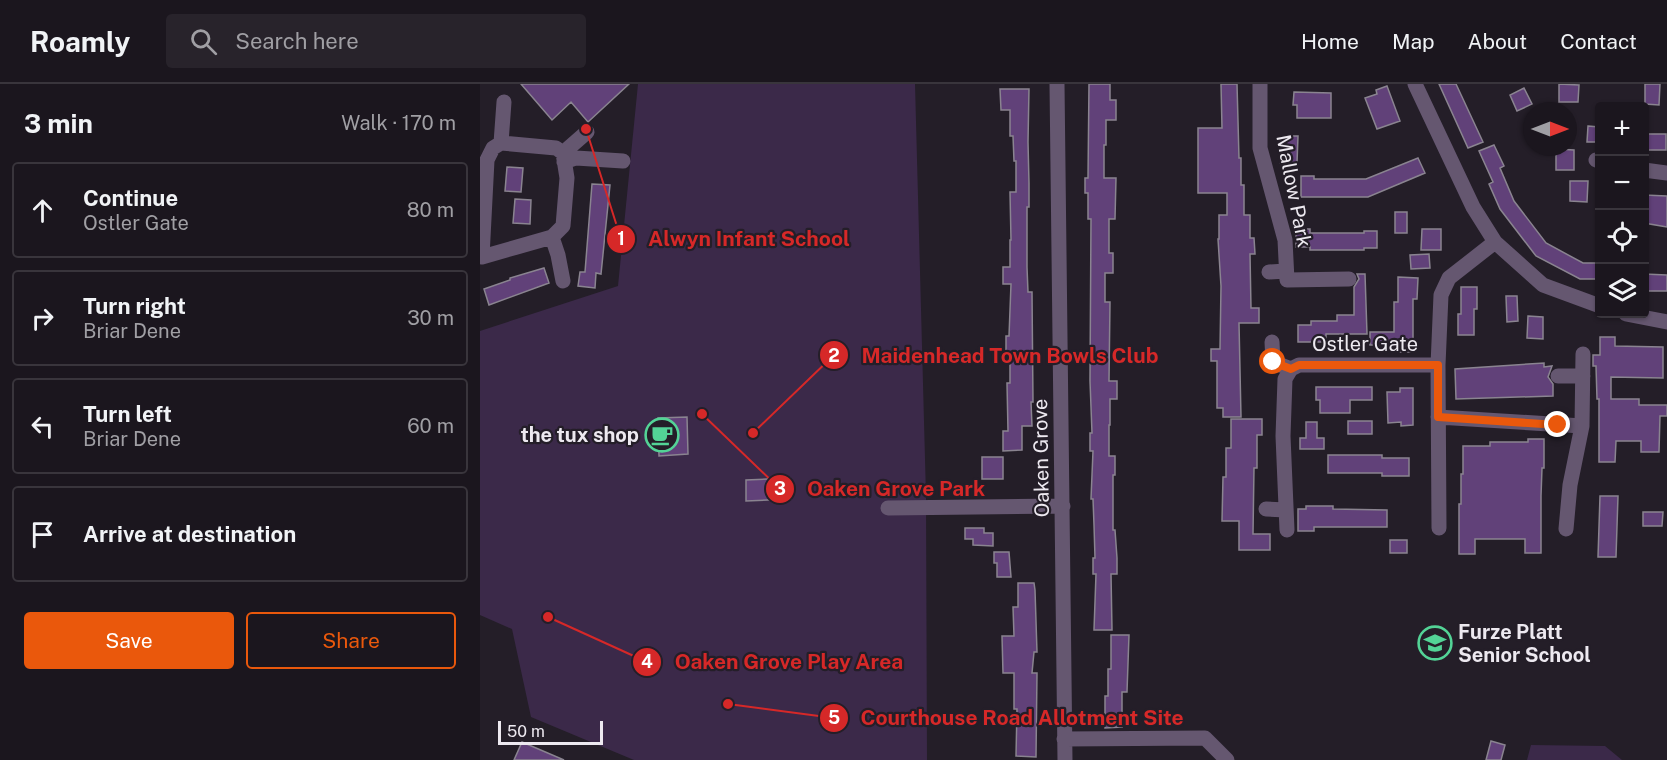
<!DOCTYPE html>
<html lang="en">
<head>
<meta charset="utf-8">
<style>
  :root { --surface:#1b161e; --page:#28232b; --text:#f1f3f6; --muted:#a09fa4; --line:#39353c; --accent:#ea580c }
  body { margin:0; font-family:"Public Sans",sans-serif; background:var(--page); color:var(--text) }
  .controls { position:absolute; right:18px; top:18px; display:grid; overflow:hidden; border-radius:6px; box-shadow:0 2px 4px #0004 }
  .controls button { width:54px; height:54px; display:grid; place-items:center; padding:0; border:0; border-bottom:2px solid var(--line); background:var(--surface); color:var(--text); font:30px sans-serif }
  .compass { position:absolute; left:1043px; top:18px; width:54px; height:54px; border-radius:50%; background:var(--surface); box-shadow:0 2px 4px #0004; rotate:90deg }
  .scale { position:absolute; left:18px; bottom:15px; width:105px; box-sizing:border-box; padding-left:6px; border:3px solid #ede9f0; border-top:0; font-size:16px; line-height:21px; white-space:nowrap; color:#ede9f0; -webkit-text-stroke:4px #241e28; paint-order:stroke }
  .stop { position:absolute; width:18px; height:18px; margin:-14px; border:4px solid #ea580c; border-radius:50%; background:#fff }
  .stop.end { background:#ea580c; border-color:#fff; box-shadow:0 2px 6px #0008 }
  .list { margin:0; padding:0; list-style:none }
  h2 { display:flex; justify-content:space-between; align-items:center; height:78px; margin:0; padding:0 24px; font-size:26px }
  h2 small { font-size:20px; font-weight:400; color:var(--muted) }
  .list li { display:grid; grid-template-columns:39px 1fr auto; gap:18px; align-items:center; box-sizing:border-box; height:96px; margin:0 12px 12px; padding:0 12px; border:2px solid var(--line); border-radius:6px }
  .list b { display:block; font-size:22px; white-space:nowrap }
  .list p { margin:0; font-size:20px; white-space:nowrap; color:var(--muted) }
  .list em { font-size:20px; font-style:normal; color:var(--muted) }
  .actions { display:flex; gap:12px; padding:18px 24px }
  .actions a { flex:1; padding:14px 0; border:2px solid var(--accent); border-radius:6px; text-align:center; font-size:21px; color:var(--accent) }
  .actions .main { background:var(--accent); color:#fff }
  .icon { flex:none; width:33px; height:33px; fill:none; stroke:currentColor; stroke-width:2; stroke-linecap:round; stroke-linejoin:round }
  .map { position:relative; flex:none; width:1187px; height:676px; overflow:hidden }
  header { display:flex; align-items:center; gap:36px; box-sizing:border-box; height:84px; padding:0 30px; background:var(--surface); border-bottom:2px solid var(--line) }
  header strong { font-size:28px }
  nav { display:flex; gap:33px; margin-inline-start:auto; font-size:21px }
  .search { width:420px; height:54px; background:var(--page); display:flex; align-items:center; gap:15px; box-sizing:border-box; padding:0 21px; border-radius:6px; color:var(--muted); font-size:22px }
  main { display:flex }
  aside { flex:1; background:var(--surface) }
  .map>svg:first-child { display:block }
  .green { fill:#3b2949 }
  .building { fill:#614179; stroke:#8a8490; stroke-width:1.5 }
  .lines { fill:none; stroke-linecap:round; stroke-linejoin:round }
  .minor { stroke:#655770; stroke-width:15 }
  .route { stroke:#ea580c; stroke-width:8 }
  .labels { text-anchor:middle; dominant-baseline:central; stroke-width:4.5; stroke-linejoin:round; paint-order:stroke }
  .street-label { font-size:20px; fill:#ede9f0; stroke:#241e28 }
  .poi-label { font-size:20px; font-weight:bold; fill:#ede9f0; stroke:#241e28; text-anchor:end }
  .leader { fill:none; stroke:#d62828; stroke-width:2 }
  .callout-dot { fill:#d62828; stroke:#241e28; stroke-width:2 }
  .mark-label { font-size:18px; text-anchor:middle; font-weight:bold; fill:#fff }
  .callout-label { font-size:21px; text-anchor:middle; font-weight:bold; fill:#d62828; stroke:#241e28; stroke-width:4.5; stroke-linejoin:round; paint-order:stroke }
</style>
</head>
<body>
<header>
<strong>Roamly</strong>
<div class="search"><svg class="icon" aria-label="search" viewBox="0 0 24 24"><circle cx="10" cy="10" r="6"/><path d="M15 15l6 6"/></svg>Search here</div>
<nav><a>Home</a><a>Map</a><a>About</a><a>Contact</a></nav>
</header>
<main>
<aside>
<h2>3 min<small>Walk · 170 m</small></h2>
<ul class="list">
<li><svg class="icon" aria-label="ahead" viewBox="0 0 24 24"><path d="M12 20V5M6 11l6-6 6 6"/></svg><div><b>Continue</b><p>Ostler Gate</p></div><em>80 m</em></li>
<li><svg class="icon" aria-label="right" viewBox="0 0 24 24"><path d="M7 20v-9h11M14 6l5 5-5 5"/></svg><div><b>Turn right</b><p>Briar Dene</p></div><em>30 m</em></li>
<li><svg class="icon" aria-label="left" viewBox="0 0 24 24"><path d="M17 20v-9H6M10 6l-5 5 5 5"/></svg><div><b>Turn left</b><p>Briar Dene</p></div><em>60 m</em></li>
<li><svg class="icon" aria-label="arrive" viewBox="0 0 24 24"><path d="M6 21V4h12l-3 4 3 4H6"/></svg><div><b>Arrive at destination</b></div></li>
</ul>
<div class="actions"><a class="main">Save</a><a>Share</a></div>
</aside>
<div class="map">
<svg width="1187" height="676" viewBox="0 0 1187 676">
  <rect width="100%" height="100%" fill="#241e28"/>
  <path class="green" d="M 158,0 L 435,0 L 446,412 L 447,676 L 154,676 L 51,633 L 32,545 L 0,531 L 0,247 L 138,202 Z
    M 1051,661 L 1125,662 L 1142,676 L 1047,676 Z"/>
  <path class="building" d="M 41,0 L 149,0 L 108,38 L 91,18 L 72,36 Z
    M 609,0 L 630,0 L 630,16 L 636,16 L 636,36 L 626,36 L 626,61 L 624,61 L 624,94 L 636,94 L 635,135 L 629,135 L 629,169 L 633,169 L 633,189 L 625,189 L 625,218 L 630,218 L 629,297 L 637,297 L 637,315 L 630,315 L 630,341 L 629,341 L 629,372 L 635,372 L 635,391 L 633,391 L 633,446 L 635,446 L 637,474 L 637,490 L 631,490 L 632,546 L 614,546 L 616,490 L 613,490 L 613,474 L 615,474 L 614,441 L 613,415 L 611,415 L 613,367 L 610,367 L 610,349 L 612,349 L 610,297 L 611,135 L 608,135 L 608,109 L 605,109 L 605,94 L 608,94 Z
    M 741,0 L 757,0 L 759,74 L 761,74 L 761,101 L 764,101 L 764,131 L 770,131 L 770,154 L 774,154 L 775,170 L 770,170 L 771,224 L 779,224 L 779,239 L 759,239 L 761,333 L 743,333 L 743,324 L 737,324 L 737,277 L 731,277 L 731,265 L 740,265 L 741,202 L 738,155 L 739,155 L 739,131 L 747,131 L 747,109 L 718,109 L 718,44 L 742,44 Z
    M 959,0 L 976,0 L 1003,58 L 988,64 Z
    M 1079,0 L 1099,1 L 1098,18 L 1079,18 Z
    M 1165,0 L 1180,0 L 1179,21 L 1165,20 Z
    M 907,2 L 920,37 L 897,45 L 885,14 L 897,10 L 896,6 Z
    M 1044,4 L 1052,20 L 1037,27 L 1030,11 Z
    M 520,5 L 549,5 L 548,58 L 549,99 L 549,123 L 547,123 L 547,183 L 548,208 L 552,208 L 553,318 L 551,318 L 552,342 L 542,342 L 542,366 L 523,367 L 523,347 L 528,347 L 527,299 L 530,299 L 530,269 L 526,269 L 526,252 L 529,252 L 531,200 L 523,200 L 523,183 L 530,183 L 530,156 L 531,156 L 530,108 L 536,108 L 536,77 L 534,77 L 533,52 L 530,52 L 530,26 L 521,26 Z
    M 814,8 L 851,9 L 851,34 L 817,34 L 817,21 L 813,21 Z
    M 1108,42 L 1119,43 L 1119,58 L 1107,58 Z
    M 1167,50 L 1186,50 L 1186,66 L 1167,66 Z
    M 806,52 L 818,52 L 817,79 L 800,79 L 800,68 L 806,68 Z
    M 1014,61 L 1024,82 L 1020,84 L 1034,117 L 1066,159 L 1103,179 L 1119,179 L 1119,195 L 1100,195 L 1056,172 L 1020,125 L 1009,100 L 1013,98 L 999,67 Z
    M 1076,65 L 1094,66 L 1094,86 L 1076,86 Z
    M 938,74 L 945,89 L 888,113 L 821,113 L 821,92 L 834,92 L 834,95 L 886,95 Z
    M 27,83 L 43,84 L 41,108 L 25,107 Z
    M 1090,97 L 1108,97 L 1107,118 L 1090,117 Z
    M 112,100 L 130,101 L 121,190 L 116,189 L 115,204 L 98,202 L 100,188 L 105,188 Z
    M 1164,111 L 1187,112 L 1187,143 L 1164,139 Z
    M 35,115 L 51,116 L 50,140 L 33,139 Z
    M 915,128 L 927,128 L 927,149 L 915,149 Z
    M 816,145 L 830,145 L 830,149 L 884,149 L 884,147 L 897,147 L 897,164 L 884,164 L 884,166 L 830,166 L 830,163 L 816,163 Z
    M 942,145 L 961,145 L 961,166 L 941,166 Z
    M 949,170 L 950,184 L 931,185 L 930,171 Z
    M 64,184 L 69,199 L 9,221 L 4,205 L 30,196 L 30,194 Z
    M 877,190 L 885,190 L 887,250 L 846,250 L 846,258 L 818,258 L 818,241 L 831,241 L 831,237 L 857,237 L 857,231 L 874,231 L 874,203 L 879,195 Z
    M 1164,190 L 1187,191 L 1187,207 L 1164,207 Z
    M 918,193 L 938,194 L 937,215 L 933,215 L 933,268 L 914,268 L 914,261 L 890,261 L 890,248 L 914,248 L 914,218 L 918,218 Z
    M 981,203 L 997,203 L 997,225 L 994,225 L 994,251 L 978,251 L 978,230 L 981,230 Z
    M 1026,212 L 1037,212 L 1038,237 L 1027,238 Z
    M 1048,232 L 1063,233 L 1063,255 L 1047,254 Z
    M 1120,253 L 1135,253 L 1135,262 L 1183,263 L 1183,294 L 1131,293 L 1131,315 L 1159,315 L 1159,321 L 1187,321 L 1187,332 L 1180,332 L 1179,368 L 1161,368 L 1161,357 L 1136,357 L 1135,378 L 1119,378 L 1119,315 L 1117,315 L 1116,282 L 1113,282 L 1113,271 L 1120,271 Z
    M 1064,279 L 1064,283 L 1072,282 L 1068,293 L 1073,300 L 1073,312 L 976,315 L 975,285 Z
    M 836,303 L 892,303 L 892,316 L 870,316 L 870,329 L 840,329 L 840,316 L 836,316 Z
    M 920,304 L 933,304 L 933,341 L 921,342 L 921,338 L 908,339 L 907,308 L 920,308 Z
    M 207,333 L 208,370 L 179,372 L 178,334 Z
    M 751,335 L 782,335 L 782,351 L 777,351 L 777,384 L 774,384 L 773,450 L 790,450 L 790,466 L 759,466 L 759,437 L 742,437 L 743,393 L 746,393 L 746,364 L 751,364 Z
    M 868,337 L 892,337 L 892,350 L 868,350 Z
    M 826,338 L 837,338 L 837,354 L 844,354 L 844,365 L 820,365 L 820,354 L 826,354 Z
    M 1048,355 L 1064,355 L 1064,384 L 1062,384 L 1061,412 L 1061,469 L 1045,469 L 1045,455 L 995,455 L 995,470 L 979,470 L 979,420 L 981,420 L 981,390 L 983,390 L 983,362 L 1010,362 L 1010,358 L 1048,358 Z
    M 848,371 L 902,371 L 902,374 L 929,374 L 929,392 L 902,392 L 902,389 L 848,389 Z
    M 502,373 L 523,373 L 523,395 L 502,395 Z
    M 310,394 L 311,415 L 266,417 L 266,396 Z
    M 1120,412 L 1138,412 L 1136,473 L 1118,473 Z
    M 826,422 L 853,422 L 853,425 L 907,426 L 907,443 L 834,443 L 834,447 L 818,447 L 818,425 L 826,425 Z
    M 1163,428 L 1183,428 L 1182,442 L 1163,442 Z
    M 485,444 L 504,444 L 504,449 L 513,449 L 513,462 L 493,461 L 493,455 L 485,455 Z
    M 910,456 L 927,456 L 927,469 L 910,469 Z
    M 514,468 L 529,468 L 531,493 L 517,493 L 517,479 L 514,479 Z
    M 538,499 L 554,499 L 555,506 L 557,568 L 554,568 L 552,589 L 557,589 L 556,673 L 536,672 L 537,625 L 534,625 L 534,589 L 523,589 L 522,552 L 534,552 L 533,523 L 538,523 Z
    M 631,551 L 649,551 L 647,608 L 642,608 L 642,643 L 625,644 L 625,612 L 628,612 L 628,585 L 631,585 Z
    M 1011,657 L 1025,661 L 1021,676 L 1006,676 Z
    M 42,658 L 84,676 L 34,676 Z"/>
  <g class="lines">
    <path class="minor" d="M 577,0 L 585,676
      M 780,0 L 780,64 L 805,156 L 807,196 L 869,195
      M 935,0 L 993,123 L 1015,158 L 1063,201 L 1120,222
      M 21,59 L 76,64 L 83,69 L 87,94 L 83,142 L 72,153 L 2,173 L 7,76 L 13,64 Z
      M 21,59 L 24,18
      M 83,69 L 107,48
      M 1116,76 L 1120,77
      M 84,78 L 96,74 L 143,77
      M 1164,86 L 1187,89
      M 72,153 L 78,171 L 83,197
      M 789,188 L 806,187
      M 1146,230 L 1187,238
      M 792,258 L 793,278 L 811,285
      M 1078,292 L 1103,292
      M 958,333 L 1102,342
      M 408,424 L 583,422
      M 786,425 L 806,426
      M 959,444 L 958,281 L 961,211 L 969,194 L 1015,158
      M 1086,445 L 1090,401 L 1102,342 L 1103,270
      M 807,446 L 803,352 L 805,295 L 811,285 L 819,281 L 958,281
      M 584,655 L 725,654 L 747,676"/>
  </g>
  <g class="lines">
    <path class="route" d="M 793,278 L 811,285 L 819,281 L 958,281 L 958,333 L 1078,341"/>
  </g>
  <defs>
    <symbol id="cafe-ring" viewBox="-11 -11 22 22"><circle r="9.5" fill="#241e28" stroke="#53d396" stroke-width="1.5"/><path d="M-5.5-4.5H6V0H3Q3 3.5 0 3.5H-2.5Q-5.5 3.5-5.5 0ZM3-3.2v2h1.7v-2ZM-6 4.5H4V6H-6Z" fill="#53d396"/></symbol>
    <symbol id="school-ring" viewBox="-11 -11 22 22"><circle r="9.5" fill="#241e28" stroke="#53d396" stroke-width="1.5"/><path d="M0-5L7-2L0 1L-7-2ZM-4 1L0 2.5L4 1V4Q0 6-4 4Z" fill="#53d396"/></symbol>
  </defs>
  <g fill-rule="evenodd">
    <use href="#cafe-ring" x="163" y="332" width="38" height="38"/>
    <use href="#school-ring" x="936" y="540" width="38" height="38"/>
  </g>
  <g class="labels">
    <g class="street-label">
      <text transform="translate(814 107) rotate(79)">Mallow Park</text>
      <text x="885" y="260">Ostler Gate</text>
      <text transform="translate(561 374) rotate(-91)">Oaken Grove</text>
    </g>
    <g class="poi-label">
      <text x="159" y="351">the tux shop</text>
      <text x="978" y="548" text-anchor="start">Furze Platt<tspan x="978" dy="23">Senior School</tspan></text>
    </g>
  </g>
  <path class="leader" d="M106 45L141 155M273 349L354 271M222 330L300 405M68 533L167 578M248 620L354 634"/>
  <g class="callout-dot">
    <circle cx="106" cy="45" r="6"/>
    <circle cx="273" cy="349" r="6"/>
    <circle cx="222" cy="330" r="6"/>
    <circle cx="68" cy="533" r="6"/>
    <circle cx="248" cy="620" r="6"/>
    <circle cx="141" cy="155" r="15"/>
    <circle cx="354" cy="271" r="15"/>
    <circle cx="300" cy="405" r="15"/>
    <circle cx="167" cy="578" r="15"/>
    <circle cx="354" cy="634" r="15"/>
  </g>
  <g class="mark-label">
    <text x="141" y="161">1</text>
    <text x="354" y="278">2</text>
    <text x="300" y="411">3</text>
    <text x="167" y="584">4</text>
    <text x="354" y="640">5</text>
  </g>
  <g class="callout-label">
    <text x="269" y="162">Alwyn Infant School</text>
    <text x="530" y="279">Maidenhead Town Bowls Club</text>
    <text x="416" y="412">Oaken Grove Park</text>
    <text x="309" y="585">Oaken Grove Play Area</text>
    <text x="542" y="641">Courthouse Road Allotment Site</text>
  </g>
</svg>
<div class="controls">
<button>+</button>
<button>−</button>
<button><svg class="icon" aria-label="locate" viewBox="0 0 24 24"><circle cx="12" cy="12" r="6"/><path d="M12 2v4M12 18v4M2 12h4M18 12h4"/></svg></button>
<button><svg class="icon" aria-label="layers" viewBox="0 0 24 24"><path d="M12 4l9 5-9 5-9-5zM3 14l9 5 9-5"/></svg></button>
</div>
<svg class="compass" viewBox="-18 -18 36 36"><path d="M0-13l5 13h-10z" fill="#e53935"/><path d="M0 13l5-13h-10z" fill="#a09fa4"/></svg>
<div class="scale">50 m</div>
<div class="stop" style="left:793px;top:278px"></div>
<div class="stop end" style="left:1078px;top:341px"></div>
</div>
</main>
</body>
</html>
